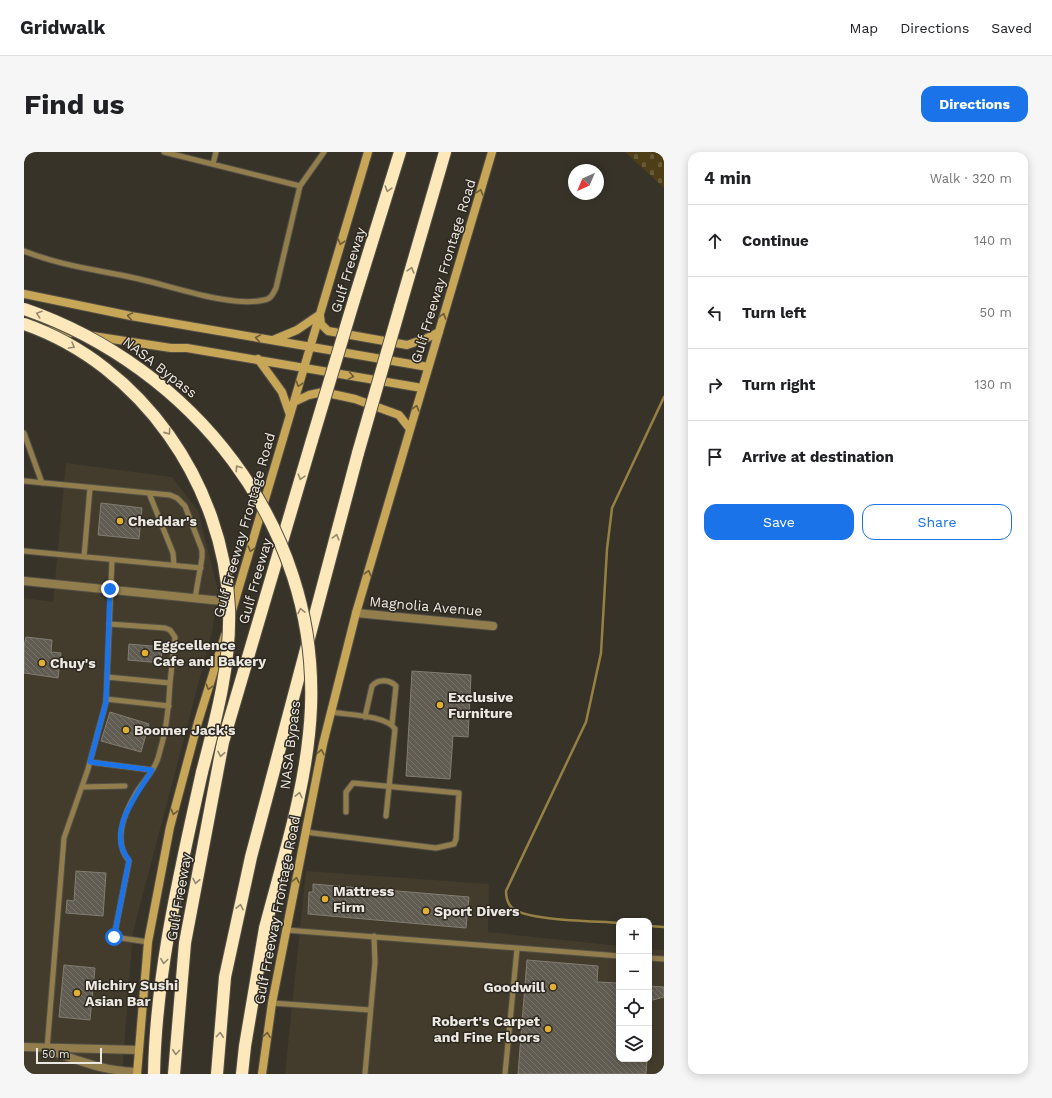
<!DOCTYPE html>
<html lang="en">
<head>
<meta charset="utf-8">
<style>
  :root { --surface:#fff; --page:#f6f6f6; --text:#202124; --muted:#757577; --line:#e0e0e0; --accent:#1a73e8 }
  body { margin:0; font-family:"Work Sans",sans-serif; background:var(--page); color:var(--text) }
  .controls { position:absolute; right:12px; bottom:12px; display:grid; overflow:hidden; border-radius:8px; box-shadow:0 2px 10px #0003 }
  .controls button { width:36px; height:36px; display:grid; place-items:center; padding:0; border:0; border-bottom:1px solid var(--line); background:var(--surface); color:var(--text); font:20px sans-serif }
  .compass { position:absolute; left:544px; top:12px; width:36px; height:36px; border-radius:50%; background:var(--surface); box-shadow:0 2px 10px #0003; rotate:224deg }
  .scale { position:absolute; left:12px; bottom:10px; width:66px; box-sizing:border-box; padding-left:4px; border:2px solid #ece9e3; border-top:0; font-size:11px; line-height:14px; white-space:nowrap; color:#ece9e3; -webkit-text-stroke:3px #2d2920; paint-order:stroke }
  .stop { position:absolute; width:12px; height:12px; margin:-9px; border:3px solid #1a73e8; border-radius:50%; background:#fff }
  .stop.end { background:#1a73e8; border-color:#fff; box-shadow:0 1px 4px #0008 }
  .list { margin:0; padding:0; list-style:none }
  h2 { display:flex; justify-content:space-between; align-items:center; height:52px; margin:0; padding:0 16px; font-size:17px }
  h2 small { font-size:13px; font-weight:400; color:var(--muted) }
  .list li { display:grid; grid-template-columns:26px 1fr auto; gap:12px; align-items:center; box-sizing:border-box; height:72px; padding:0 16px; border-top:1px solid var(--line) }
  .list b { display:block; font-size:15px; white-space:nowrap }
  .list em { font-size:13px; font-style:normal; color:var(--muted) }
  .actions { display:flex; gap:8px; padding:12px 16px }
  .actions a { flex:1; padding:9px 0; border:1px solid var(--accent); border-radius:12px; text-align:center; font-size:14px; color:var(--accent) }
  .actions .main { background:var(--accent); color:#fff }
  .icon { flex:none; width:22px; height:22px; fill:none; stroke:currentColor; stroke-width:2; stroke-linecap:round; stroke-linejoin:round }
  .map { position:relative; flex:none; width:640px; height:922px; overflow:hidden; border-radius:12px }
  header { display:flex; align-items:center; gap:24px; box-sizing:border-box; height:56px; padding:0 20px; background:var(--surface); border-bottom:1px solid var(--line) }
  header strong { font-size:19px }
  nav { display:flex; gap:22px; margin-inline-start:auto; font-size:14px }
  .intro { display:flex; align-items:center; justify-content:space-between; box-sizing:border-box; height:96px; padding:0 24px }
  h1 { margin:0; font-size:28px }
  .button { padding:10px 18px; border-radius:12px; background:var(--accent); color:#fff; font-size:14px; font-weight:700 }
  main { display:flex; gap:24px; padding:0 24px }
  aside { flex:1; background:var(--surface); border-radius:12px; box-shadow:0 2px 10px #0003 }
  .map>svg:first-child { display:block }
  .built { fill:#433c2c }
  .cemetery { fill:url(#cemetery-stones) }
  .lines { fill:none; stroke-linecap:round; stroke-linejoin:round }
  .stream { stroke:#968144; stroke-width:2.5 }
  .building { fill:url(#building-back-hatch); stroke:#827d72 }
  .lane-casing { stroke:#545047; stroke-width:7 }
  .street-casing { stroke:#545047; stroke-width:10 }
  .secondary-casing { stroke:#545047; stroke-width:10 }
  .highway-casing { stroke:#545047; stroke-width:14 }
  .lane { stroke:#927d4d; stroke-width:5 }
  .street { stroke:#927d4d; stroke-width:8 }
  .secondary { stroke:#c8a657; stroke-width:8 }
  .highway { stroke:#fce8bb; stroke-width:12 }
  .highway-bridge-casing { stroke:#545047; stroke-width:14; stroke-linecap:butt }
  .highway-bridge { stroke:#fce8bb; stroke-width:12 }
  .oneway { stroke:#94886e }
  .oneway2 { stroke:#6b5b36 }
  .route { stroke:#1a73e8; stroke-width:5 }
  .poi-dot { fill:#e0b034; stroke:#2d2920; stroke-width:1.5 }
  .labels { text-anchor:middle; dominant-baseline:central; stroke-width:3; stroke-linejoin:round; paint-order:stroke }
  .street-label { font-size:14px; fill:#ece9e3; stroke:#2d2920 }
  .poi-label { font-size:14px; font-weight:bold; fill:#ece9e3; stroke:#2d2920; text-anchor:start }
</style>
</head>
<body>
<header>
<strong>Gridwalk</strong>
<nav><a>Map</a><a>Directions</a><a>Saved</a></nav>
</header>
<div class="intro"><h1>Find us</h1><a class="button">Directions</a></div>
<main>
<div class="map">
<svg width="640" height="922" viewBox="0 0 640 922">
  <defs>
    <pattern id="cemetery-stones" width="16" height="16" patternUnits="userSpaceOnUse"><rect width="16" height="16" fill="#4e3e18"/><path d="M2 7V4a2 2 0 0 1 4 0v3zM10 15v-3a2 2 0 0 1 4 0v3z" fill="#685a39"/></pattern>
    <pattern id="building-back-hatch" width="6" height="6" patternUnits="userSpaceOnUse"><rect width="6" height="6" fill="#615c52"/><path d="M-1 5l2 2M0 0l6 6M5-1l2 2" fill="none" stroke="#78736b"/></pattern>
  </defs>
  <rect width="100%" height="100%" fill="#373329"/>
  <path class="built" d="M 42,311 L 148,325 L 174,359 L 194,438 L 188,480 L 109,780 L 98,922 L 0,922 L 0,446 L 29,450 Z
    M 282,719 L 465,732 L 464,780 L 595,794 L 595,907 L 625,907 L 625,797 L 640,798 L 640,922 L 261,922 Z"/>
  <path class="cemetery" d="M 601,0 L 640,0 L 640,36 Z"/>
  <g class="lines">
    <path class="stream" d="M 595,771 C 573,769 503,769 488,756 C 483,751 482,745 482,739 L 562,570 L 577,501 L 583,397 L 588,356 L 640,245
      M 625,774 L 640,775"/>
  </g>
  <path class="building" d="M 77,351 L 118,356 L 115,387 L 74,383 Z
    M 2,485 L 28,488 L 27,500 L 37,501 L 34,526 L 0,521 L 0,494 Z
    M 105,492 L 138,495 L 137,511 L 104,508 Z
    M 388,519 L 447,523 L 444,585 L 429,584 L 426,627 L 382,624 Z
    M 86,560 L 125,572 L 117,600 L 77,589 Z
    M 52,719 L 82,721 L 79,764 L 42,761 L 43,748 L 50,749 Z
    M 289,732 L 445,745 L 442,776 L 284,762 L 285,740 L 289,740 Z
    M 503,808 L 574,814 L 573,830 L 595,831 L 595,907 L 623,907 L 622,922 L 494,922 Z
    M 40,813 L 71,816 L 66,868 L 35,865 Z
    M 625,834 L 640,835 L 640,845 L 625,849 Z"/>
  <g class="lines">
    <defs>
      <path id="lane" d="M 140,0 L 276,34
        M 189,12 L 192,0
        M 0,99 C 37,114 76,118 115,127 C 148,134 208,156 240,148 C 247,147 249,142 252,136 L 276,34 L 300,0
        M 0,281 L 18,331
        M 0,329 L 146,343 L 153,346 L 161,354 L 178,398 L 178,406 L 171,446
        M 125,341 L 149,401 L 150,413
        M 0,399 L 177,416
        M 60,405 L 66,336
        M 83,525 L 146,531 L 151,485 L 146,478 L 141,476 L 85,472
        M 82,547 L 145,554
        M 307,560 C 323,563 362,563 371,577 L 362,664
        M 341,565 L 348,534 C 354,527 365,527 372,534 L 368,572
        M 66,610 L 128,618
        M 58,635 L 101,634
        M 281,680 L 412,696 L 430,692 L 432,687 L 435,641 L 329,631 L 322,640 L 322,660
        M 262,778 L 595,804
        M 124,790 L 90,785 L 105,709 C 89,690 100,662 111,643 C 118,630 130,620 134,606 C 142,581 145,557 146,531
        M 625,806 L 640,807
        M 248,851 L 346,858
        M 23,897 L 40,686 L 64,617 L 82,550 L 88,408
        M 341,922 L 351,810 L 350,784
        M 481,922 L 493,797"/>
      <path id="street" d="M 0,429 L 208,450
        M 332,461 L 469,474
        M 0,895 L 115,898
        M 27,899 C 58,910 81,919 113,920"/>
      <path id="secondary" d="M 0,142 L 107,164 L 404,215
        M 296,164 L 297,172 L 304,179 L 383,193 L 401,187 L 415,180
        M 21,178 L 47,181
        M 62,183 L 147,196 L 163,196 L 398,236
        M 249,188 L 273,178 L 295,163
        M 234,207 L 258,240 L 266,263
        M 270,250 L 285,243 L 299,240 L 331,247 L 375,263 L 386,277
        M 207,462 L 344,0
        M 113,922 L 124,790 L 146,675 L 174,570 L 201,483
        M 238,922 L 248,851 L 299,592 L 332,461 L 468,0"/>
      <path id="highway" d="M 330,148 L 376,0
        M 376,155 L 421,0
        M 130,922 C 132,819 156,720 178,620
        M 150,922 L 161,791 L 199,590 L 288,288
        M 193,922 L 201,825 L 227,705 L 334,301
        M 218,922 L 221,894 L 241,776"/>
    </defs>
    <use href="#lane" class="lane-casing"/>
    <use href="#street" class="street-casing"/>
    <use href="#secondary" class="secondary-casing"/>
    <use href="#highway" class="highway-casing"/>
    <use href="#lane" class="lane"/>
    <use href="#street" class="street"/>
    <use href="#secondary" class="secondary"/>
    <use href="#highway" class="highway"/>
    <defs>
      <path id="highway-bridge" d="M 0,157 C 168,215 294,372 287,555 C 284,630 260,703 241,776
        M 0,172 C 118,213 200,333 205,456 C 207,512 192,567 178,620
        M 288,288 L 330,148
        M 334,301 L 376,155"/>
    </defs>
    <use href="#highway-bridge" class="highway-bridge-casing"/>
    <use href="#highway-bridge" class="highway-bridge"/>
  </g>
  <defs><path id="oneway-chevron" d="M-2-3.5L2.5 0L-2 3.5" fill="none" stroke-width="1.6" stroke-linecap="round" stroke-linejoin="round"/></defs>
  <g class="oneway">
    <use href="#oneway-chevron" transform="translate(364 37) rotate(107)"/>
    <use href="#oneway-chevron" transform="translate(387 118) rotate(-74)"/>
    <use href="#oneway-chevron" transform="translate(15 162) rotate(-161)"/>
    <use href="#oneway-chevron" transform="translate(48 194) rotate(30)"/>
    <use href="#oneway-chevron" transform="translate(144 280) rotate(55)"/>
    <use href="#oneway-chevron" transform="translate(214 316) rotate(-124)"/>
    <use href="#oneway-chevron" transform="translate(277 325) rotate(107)"/>
    <use href="#oneway-chevron" transform="translate(312 385) rotate(-75)"/>
    <use href="#oneway-chevron" transform="translate(277 459) rotate(-102)"/>
    <use href="#oneway-chevron" transform="translate(197 602) rotate(101)"/>
    <use href="#oneway-chevron" transform="translate(275 643) rotate(-77)"/>
    <use href="#oneway-chevron" transform="translate(172 729) rotate(101)"/>
    <use href="#oneway-chevron" transform="translate(216 755) rotate(-78)"/>
    <use href="#oneway-chevron" transform="translate(140 809) rotate(97)"/>
    <use href="#oneway-chevron" transform="translate(196 883) rotate(-85)"/>
    <use href="#oneway-chevron" transform="translate(152 900) rotate(95)"/>
  </g>
  <g class="oneway2">
    <use href="#oneway-chevron" transform="translate(456 40) rotate(-73)"/>
    <use href="#oneway-chevron" transform="translate(317 90) rotate(106)"/>
    <use href="#oneway-chevron" transform="translate(106 164) rotate(-170)"/>
    <use href="#oneway-chevron" transform="translate(419 164) rotate(-73)"/>
    <use href="#oneway-chevron" transform="translate(234 186) rotate(-170)"/>
    <use href="#oneway-chevron" transform="translate(327 224) rotate(10)"/>
    <use href="#oneway-chevron" transform="translate(275 232) rotate(107)"/>
    <use href="#oneway-chevron" transform="translate(392 256) rotate(-74)"/>
    <use href="#oneway-chevron" transform="translate(227 397) rotate(106)"/>
    <use href="#oneway-chevron" transform="translate(344 421) rotate(-74)"/>
    <use href="#oneway-chevron" transform="translate(185 535) rotate(107)"/>
    <use href="#oneway-chevron" transform="translate(297 600) rotate(-79)"/>
    <use href="#oneway-chevron" transform="translate(150 660) rotate(105)"/>
    <use href="#oneway-chevron" transform="translate(272 728) rotate(-79)"/>
    <use href="#oneway-chevron" transform="translate(243 883) rotate(-82)"/>
  </g>
  <g class="lines">
    <path class="route" d="M 86,437 L 82,550 L 66,610 L 128,618 C 113,643 81,680 105,708 L 90,785"/>
  </g>
  <g class="poi-dot">
    <circle cx="96" cy="369" r="4"/>
    <circle cx="121" cy="501" r="4"/>
    <circle cx="18" cy="511" r="4"/>
    <circle cx="416" cy="553" r="4"/>
    <circle cx="102" cy="578" r="4"/>
    <circle cx="301" cy="747" r="4"/>
    <circle cx="402" cy="759" r="4"/>
    <circle cx="529" cy="835" r="4"/>
    <circle cx="53" cy="841" r="4"/>
    <circle cx="524" cy="877" r="4"/>
  </g>
  <g class="labels">
    <g class="street-label">
      <text transform="translate(324 118) rotate(-73)">Gulf Freeway</text>
      <text transform="translate(419 119) rotate(-73)">Gulf Freeway Frontage Road</text>
      <text transform="translate(136 215) rotate(38)">NASA Bypass</text>
      <text transform="translate(220 373) rotate(-74)">Gulf Freeway Frontage Road</text>
      <text transform="translate(231 429) rotate(-74)">Gulf Freeway</text>
      <text transform="translate(402 454) rotate(5)">Magnolia Avenue</text>
      <text transform="translate(266 593) rotate(-83)">NASA Bypass</text>
      <text transform="translate(155 745) rotate(-80)">Gulf Freeway</text>
      <text transform="translate(253 758) rotate(-79)">Gulf Freeway Frontage Road</text>
    </g>
    <g class="poi-label">
      <text x="104" y="369">Cheddar's</text>
      <text x="129" y="493">Eggcellence<tspan x="129" dy="16">Cafe and Bakery</tspan></text>
      <text x="26" y="511">Chuy's</text>
      <text x="424" y="545">Exclusive<tspan x="424" dy="16">Furniture</tspan></text>
      <text x="110" y="578">Boomer Jack's</text>
      <text x="309" y="739">Mattress<tspan x="309" dy="16">Firm</tspan></text>
      <text x="410" y="759">Sport Divers</text>
      <text x="61" y="833">Michiry Sushi<tspan x="61" dy="16">Asian Bar</tspan></text>
      <text x="521" y="835" text-anchor="end">Goodwill</text>
      <text x="516" y="869" text-anchor="end">Robert's Carpet<tspan x="516" dy="16">and Fine Floors</tspan></text>
    </g>
  </g>
</svg>
<div class="controls">
<button>+</button>
<button>−</button>
<button><svg class="icon" aria-label="locate" viewBox="0 0 24 24"><circle cx="12" cy="12" r="6"/><path d="M12 2v4M12 18v4M2 12h4M18 12h4"/></svg></button>
<button><svg class="icon" aria-label="layers" viewBox="0 0 24 24"><path d="M12 4l9 5-9 5-9-5zM3 14l9 5 9-5"/></svg></button>
</div>
<svg class="compass" viewBox="-18 -18 36 36"><path d="M0-13l5 13h-10z" fill="#e53935"/><path d="M0 13l5-13h-10z" fill="#757577"/></svg>
<div class="scale">50 m</div>
<div class="stop" style="left:90px;top:785px"></div>
<div class="stop end" style="left:86px;top:437px"></div>
</div>
<aside>
<h2>4 min<small>Walk · 320 m</small></h2>
<ul class="list">
<li><svg class="icon" aria-label="ahead" viewBox="0 0 24 24"><path d="M12 20V5M6 11l6-6 6 6"/></svg><div><b>Continue</b></div><em>140 m</em></li>
<li><svg class="icon" aria-label="left" viewBox="0 0 24 24"><path d="M17 20v-9H6M10 6l-5 5 5 5"/></svg><div><b>Turn left</b></div><em>50 m</em></li>
<li><svg class="icon" aria-label="right" viewBox="0 0 24 24"><path d="M7 20v-9h11M14 6l5 5-5 5"/></svg><div><b>Turn right</b></div><em>130 m</em></li>
<li><svg class="icon" aria-label="arrive" viewBox="0 0 24 24"><path d="M6 21V4h12l-3 4 3 4H6"/></svg><div><b>Arrive at destination</b></div></li>
</ul>
<div class="actions"><a class="main">Save</a><a>Share</a></div>
</aside>
</main>
</body>
</html>
